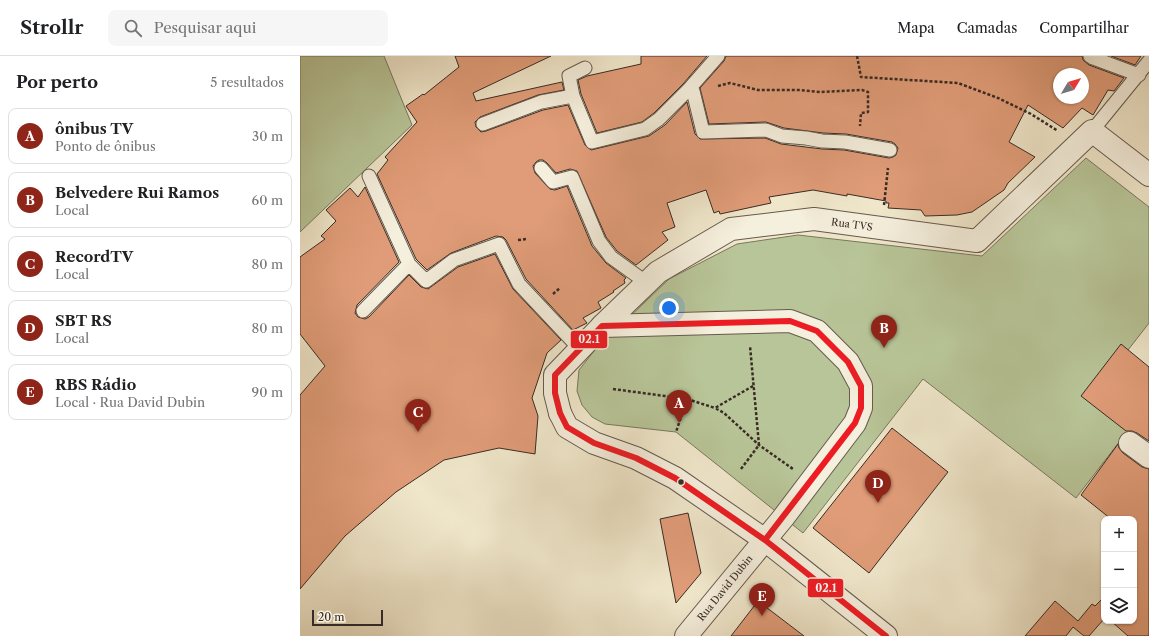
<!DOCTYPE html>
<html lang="pt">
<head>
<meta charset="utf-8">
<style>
  :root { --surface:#fff; --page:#f6f6f6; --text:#202124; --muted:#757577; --line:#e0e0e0; --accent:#8f2418 }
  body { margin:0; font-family:"Libre Caslon Text",serif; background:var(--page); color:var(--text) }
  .controls { position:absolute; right:12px; bottom:12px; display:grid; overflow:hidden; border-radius:8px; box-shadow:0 1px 3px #0004 }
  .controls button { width:36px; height:36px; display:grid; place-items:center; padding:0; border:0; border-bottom:1px solid var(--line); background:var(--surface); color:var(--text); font:20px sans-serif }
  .compass { position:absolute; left:753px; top:12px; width:36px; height:36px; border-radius:50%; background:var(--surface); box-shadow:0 1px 3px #0004; rotate:52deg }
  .scale { position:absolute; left:12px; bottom:10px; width:71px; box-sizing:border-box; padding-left:4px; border:2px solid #392b25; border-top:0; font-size:11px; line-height:14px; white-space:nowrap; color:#392b25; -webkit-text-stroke:3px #f5efdd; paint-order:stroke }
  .you { position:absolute; left:369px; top:252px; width:14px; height:14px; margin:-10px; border:3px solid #fff; border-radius:50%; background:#1a73e8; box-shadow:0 0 0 6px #1a73e833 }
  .badge { display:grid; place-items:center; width:26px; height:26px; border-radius:50%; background:var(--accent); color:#fff; font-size:13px; font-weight:700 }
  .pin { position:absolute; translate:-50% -33px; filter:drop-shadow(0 1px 2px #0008) }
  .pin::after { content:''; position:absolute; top:21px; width:14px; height:12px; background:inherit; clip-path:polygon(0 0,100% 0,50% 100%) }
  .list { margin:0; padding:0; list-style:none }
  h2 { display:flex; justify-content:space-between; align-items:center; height:52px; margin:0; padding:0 16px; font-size:17px }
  h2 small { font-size:13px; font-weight:400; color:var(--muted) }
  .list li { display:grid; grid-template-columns:26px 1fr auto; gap:12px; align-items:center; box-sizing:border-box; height:56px; margin:0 8px 8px; padding:0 8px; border:1px solid var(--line); border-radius:8px }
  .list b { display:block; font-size:15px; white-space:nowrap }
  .list p { margin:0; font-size:13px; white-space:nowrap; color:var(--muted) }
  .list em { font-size:13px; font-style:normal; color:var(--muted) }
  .icon { flex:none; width:22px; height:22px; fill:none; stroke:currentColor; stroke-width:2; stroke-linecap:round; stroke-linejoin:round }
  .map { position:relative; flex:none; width:849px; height:580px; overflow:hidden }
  header { display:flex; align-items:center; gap:24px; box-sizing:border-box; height:56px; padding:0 20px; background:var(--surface); border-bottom:1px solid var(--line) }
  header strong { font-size:19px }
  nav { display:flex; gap:22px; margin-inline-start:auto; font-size:14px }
  .search { width:280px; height:36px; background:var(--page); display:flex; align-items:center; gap:10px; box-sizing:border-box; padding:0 14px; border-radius:8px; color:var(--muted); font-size:15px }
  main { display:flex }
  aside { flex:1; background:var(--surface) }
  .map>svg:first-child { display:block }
  .green { fill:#b8c598; stroke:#78785e }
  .building { fill:#e09c78; stroke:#392b25; fill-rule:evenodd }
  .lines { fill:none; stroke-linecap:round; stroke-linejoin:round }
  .service-casing { stroke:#675a4e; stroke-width:15 }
  .minor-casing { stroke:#675a4e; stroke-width:24 }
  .tertiary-casing { stroke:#675a4e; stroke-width:24 }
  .path { stroke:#392b25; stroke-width:2.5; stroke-dasharray:3 2; stroke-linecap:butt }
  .service { stroke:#f5efdd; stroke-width:13 }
  .minor { stroke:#f5efdd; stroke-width:22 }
  .tertiary { stroke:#f5efdd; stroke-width:22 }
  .bus-1-casing { stroke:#f5efdd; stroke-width:9 }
  .bus-1 { stroke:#ed1c24; stroke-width:6 }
  .bus-dot { fill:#392b25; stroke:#f5efdd; stroke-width:1.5 }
  .labels { text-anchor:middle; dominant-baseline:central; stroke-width:4; stroke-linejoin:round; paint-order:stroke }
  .street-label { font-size:10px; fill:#392b25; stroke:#f5efdd }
  .line-badge { stroke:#f5efdd; stroke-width:1.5 }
  .badge-label { font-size:11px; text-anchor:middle; font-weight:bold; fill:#fff }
</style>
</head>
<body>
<header>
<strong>Strollr</strong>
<div class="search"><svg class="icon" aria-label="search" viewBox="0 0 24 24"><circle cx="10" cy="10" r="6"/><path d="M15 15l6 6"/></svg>Pesquisar aqui</div>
<nav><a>Mapa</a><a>Camadas</a><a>Compartilhar</a></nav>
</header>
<main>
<aside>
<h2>Por perto<small>5 resultados</small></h2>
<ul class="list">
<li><span class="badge">A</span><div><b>ônibus TV</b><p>Ponto de ônibus</p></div><em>30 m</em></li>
<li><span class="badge">B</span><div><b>Belvedere Rui Ramos</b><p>Local</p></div><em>60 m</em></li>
<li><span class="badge">C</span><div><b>RecordTV</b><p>Local</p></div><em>80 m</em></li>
<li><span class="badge">D</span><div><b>SBT RS</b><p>Local</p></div><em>80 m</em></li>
<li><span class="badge">E</span><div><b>RBS Rádio</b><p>Local · Rua David Dubin</p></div><em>90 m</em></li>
</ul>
</aside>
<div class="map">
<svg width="849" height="580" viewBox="0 0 849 580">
  <rect width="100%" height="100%" fill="#f0e7cb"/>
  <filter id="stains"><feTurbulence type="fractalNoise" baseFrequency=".005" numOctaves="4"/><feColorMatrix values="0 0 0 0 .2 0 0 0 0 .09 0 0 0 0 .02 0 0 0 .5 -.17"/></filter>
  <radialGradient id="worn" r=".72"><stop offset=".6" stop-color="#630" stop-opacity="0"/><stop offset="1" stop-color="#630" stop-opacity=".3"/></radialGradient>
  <path class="green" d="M 0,0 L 84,0 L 112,69 L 0,176 Z
    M 786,102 L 849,151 L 849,267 L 804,325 L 843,355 L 776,442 L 623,323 L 503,477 L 376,376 L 305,368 L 292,361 L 282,349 L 277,335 L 279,314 L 294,295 L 369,223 L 437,188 L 498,179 L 682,200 Z"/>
  <path class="building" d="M 155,0 L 251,0 L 173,37 L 176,45 L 262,26 L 264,34 L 238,39 L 180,61 L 175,66 L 176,71 L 181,76 L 186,75 L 243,54 L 268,49 L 285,89 L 291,94 L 349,80 L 365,69 L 387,46 L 395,78 L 400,83 L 465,82 L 481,88 L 522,93 L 544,94 L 589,102 L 593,101 L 596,99 L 598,92 L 595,88 L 592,86 L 546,78 L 523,77 L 484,72 L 466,66 L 409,68 L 400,32 L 424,5 L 426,0 L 782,0 L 783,4 L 789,9 L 824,22 L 814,35 L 808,34 L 793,59 L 782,52 L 763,72 L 728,49 L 709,86 L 735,101 L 708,127 L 704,134 L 672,156 L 657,159 L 625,160 L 621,154 L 588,152 L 589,147 L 586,147 L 586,145 L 547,138 L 547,140 L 513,134 L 469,141 L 471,147 L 420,158 L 419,155 L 414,157 L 406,134 L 367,147 L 375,171 L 362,176 L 368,184 L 336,209 L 317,195 L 306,181 L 277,115 L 270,113 L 256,117 L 247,107 L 243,104 L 239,104 L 236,106 L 233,110 L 235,117 L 250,133 L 255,134 L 267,130 L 292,190 L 306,207 L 326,222 L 324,224 L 325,227 L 313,235 L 314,236 L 298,246 L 301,252 L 283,262 L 287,267 L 273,274 L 226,223 L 206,184 L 203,181 L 196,180 L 151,197 L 127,214 L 116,203 L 77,118 L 88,104 L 85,101 L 117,66 L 106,50 L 123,38 L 124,39 L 159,11 ZM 759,18 L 783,18 L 783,42 L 759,42 Z
    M 341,0 L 407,0 L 383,28 L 354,57 L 342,66 L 297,77 L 281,38 L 278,24 L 287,20 L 341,8 Z
    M 811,0 L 841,0 L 835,9 Z
    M 65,131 L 99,206 L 57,249 L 55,257 L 58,261 L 65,263 L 69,261 L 109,219 L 121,231 L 128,233 L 158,211 L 195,198 L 213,233 L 261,284 L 247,297 L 232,342 L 238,360 L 235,398 L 199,392 L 144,404 L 96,436 L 45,480 L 0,533 L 0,339 L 25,310 L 0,278 L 0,201 L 25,183 L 21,180 L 36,165 L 26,154 L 50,132 L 58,141 Z
    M 821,288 L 849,311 L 849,385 L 837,377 L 832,375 L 826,375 L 781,340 Z
    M 592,372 L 648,416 L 569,517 L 513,472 Z
    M 818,388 L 819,392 L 823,397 L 842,411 L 849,413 L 849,580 L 828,580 L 811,565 L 834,565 L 834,463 L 811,463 L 781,439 Z
    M 388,457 L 401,517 L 376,547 L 360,463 Z
    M 804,541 L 804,563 L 789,580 L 784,580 L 773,571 L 766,580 L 725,580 L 755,545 L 778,565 L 792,548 L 795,550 Z
    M 458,545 L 504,580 L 431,580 Z"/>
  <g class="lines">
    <defs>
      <path id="service" d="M 790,0 L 793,2 L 839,19
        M 285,12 L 269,20 L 273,40 L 292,86 L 345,73 L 359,63 L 389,33 L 418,0
        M 389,33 L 393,35 L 403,76 L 466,74 L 482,80 L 506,82 L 522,85 L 545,86 L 590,94
        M 183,68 L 241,46 L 273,40
        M 792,75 L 849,5
        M 241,112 L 253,126 L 272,121 L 299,185 L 311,201 L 347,227
        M 69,120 L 109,208
        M 63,255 L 109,208 L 126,225 L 154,204 L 199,188 L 219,228 L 280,293"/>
      <g id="minor">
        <path d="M 302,270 L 490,265 L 517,275 L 548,306 L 561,330 L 561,352 L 555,367 L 483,462 L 386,580"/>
        <path id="s1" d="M 260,357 L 255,337 L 255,319 L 302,270 L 358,216 L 431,173 L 514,163 L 677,185 L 792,75 L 849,119"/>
        <path d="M 830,387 L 849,401"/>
      </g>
      <path id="tertiary" d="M 260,357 L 267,371 L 294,387 L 336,402 L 375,422 L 465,484 L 586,580"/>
    </defs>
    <use href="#service" class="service-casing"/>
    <use href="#minor" class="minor-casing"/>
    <use href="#tertiary" class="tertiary-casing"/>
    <path class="path" d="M 557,0 L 561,21 L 658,27 L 698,42 L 731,58 L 758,75
      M 418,30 L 430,27 L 458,34 L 500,34 L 520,36 L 562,34 L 568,36 L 568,56 L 561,57 L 560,70
      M 584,149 L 588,112
      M 218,184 L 227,183
      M 253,238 L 260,232
      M 453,330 L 415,352 L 424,357 L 459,389 L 493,413
      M 313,333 L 387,343 L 376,376
      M 387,343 L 415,352
      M 441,413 L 459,389 L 450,290"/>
    <use href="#service" class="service"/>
    <use href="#minor" class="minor"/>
    <use href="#tertiary" class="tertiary"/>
    <defs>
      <path id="bus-1" d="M 490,265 L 517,275 L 548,306 L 561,330 L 561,352 L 555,367 L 465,484 L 375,422 L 336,402 L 294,387 L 267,371 L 260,357 L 255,337 L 255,319 L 302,270 Z
        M 465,484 L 586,580"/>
    </defs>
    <use href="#bus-1" class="bus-1-casing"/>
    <use href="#bus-1" class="bus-1"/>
  </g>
  <circle class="bus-dot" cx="381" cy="426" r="3.5"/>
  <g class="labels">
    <g class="street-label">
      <text stroke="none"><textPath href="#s1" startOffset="391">Rua TVS</textPath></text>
      <text transform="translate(425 532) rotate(-51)">Rua David Dubin</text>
    </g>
  </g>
  <g class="line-badge">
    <rect x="270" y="274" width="38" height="19" rx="4" fill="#ed1c24"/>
    <rect x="507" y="522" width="37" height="20" rx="4" fill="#ed1c24"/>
  </g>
  <g class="badge-label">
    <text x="289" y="287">02.1</text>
    <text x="526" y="536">02.1</text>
  </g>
  <rect width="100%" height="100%" filter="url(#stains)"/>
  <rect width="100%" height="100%" fill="url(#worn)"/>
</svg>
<div class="controls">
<button>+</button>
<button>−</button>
<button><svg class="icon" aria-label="layers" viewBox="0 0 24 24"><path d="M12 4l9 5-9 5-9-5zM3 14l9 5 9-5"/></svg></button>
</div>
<svg class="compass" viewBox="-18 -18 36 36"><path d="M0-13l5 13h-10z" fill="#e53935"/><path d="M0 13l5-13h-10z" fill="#757577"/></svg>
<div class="scale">20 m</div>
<div class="you"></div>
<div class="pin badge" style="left:379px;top:367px">A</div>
<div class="pin badge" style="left:584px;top:292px">B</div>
<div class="pin badge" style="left:118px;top:376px">C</div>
<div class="pin badge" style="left:578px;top:447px">D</div>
<div class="pin badge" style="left:462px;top:560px">E</div>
</div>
</main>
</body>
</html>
